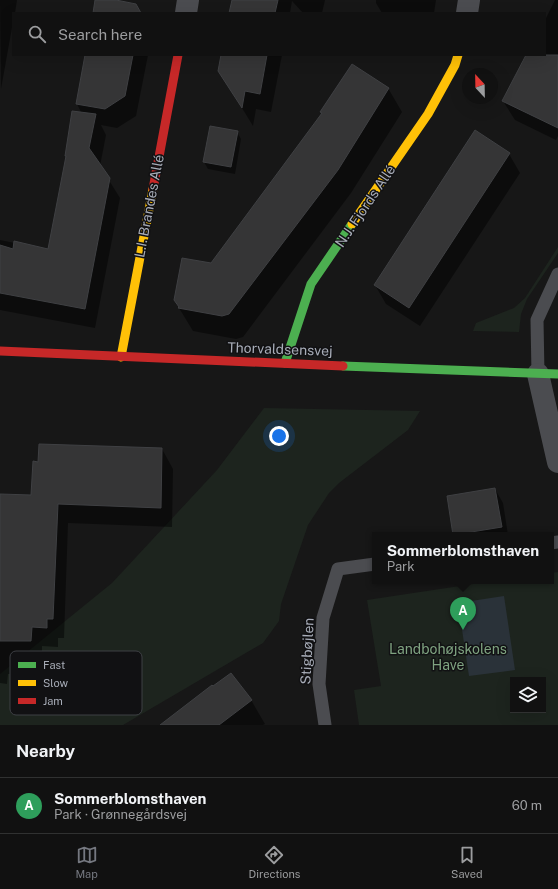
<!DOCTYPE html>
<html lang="en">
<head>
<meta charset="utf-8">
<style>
  :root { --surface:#111; --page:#1e1f1f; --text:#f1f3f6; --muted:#9c9d9f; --line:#303131; --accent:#757880 }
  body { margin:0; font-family:"Public Sans",sans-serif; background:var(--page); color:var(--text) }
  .controls { position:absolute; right:12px; bottom:12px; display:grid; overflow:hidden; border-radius:0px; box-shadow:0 4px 16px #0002 }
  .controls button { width:36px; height:36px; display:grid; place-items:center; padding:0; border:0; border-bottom:1px solid var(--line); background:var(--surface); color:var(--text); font:20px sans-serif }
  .compass { position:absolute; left:462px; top:68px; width:36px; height:36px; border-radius:50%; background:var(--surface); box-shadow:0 4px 16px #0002; rotate:338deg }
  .you { position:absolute; left:279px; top:436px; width:14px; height:14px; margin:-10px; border:3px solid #fff; border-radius:50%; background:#1a73e8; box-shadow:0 0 0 6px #1a73e833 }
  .badge { display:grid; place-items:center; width:26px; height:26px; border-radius:50%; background:var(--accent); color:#fff; font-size:13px; font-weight:700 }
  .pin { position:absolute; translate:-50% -33px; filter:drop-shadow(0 1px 2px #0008) }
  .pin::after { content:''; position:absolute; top:21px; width:14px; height:12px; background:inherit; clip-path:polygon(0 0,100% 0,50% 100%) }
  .popup { position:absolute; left:372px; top:532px; width:182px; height:52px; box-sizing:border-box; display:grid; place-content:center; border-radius:0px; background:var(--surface); filter:drop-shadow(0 1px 3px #0005); font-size:13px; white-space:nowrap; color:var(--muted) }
  .popup b { font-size:15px; color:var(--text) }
  .popup::after { content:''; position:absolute; left:50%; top:100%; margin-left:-8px; border:8px solid transparent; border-top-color:var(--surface) }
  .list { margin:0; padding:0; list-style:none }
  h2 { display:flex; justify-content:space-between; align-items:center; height:52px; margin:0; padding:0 16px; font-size:17px }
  h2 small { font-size:13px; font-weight:400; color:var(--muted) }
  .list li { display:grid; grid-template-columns:26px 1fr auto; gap:12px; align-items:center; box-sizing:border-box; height:56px; padding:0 16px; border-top:1px solid var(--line) }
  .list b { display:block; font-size:15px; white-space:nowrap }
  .list p { margin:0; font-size:13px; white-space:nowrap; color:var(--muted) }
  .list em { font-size:13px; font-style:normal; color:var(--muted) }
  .icon { flex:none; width:22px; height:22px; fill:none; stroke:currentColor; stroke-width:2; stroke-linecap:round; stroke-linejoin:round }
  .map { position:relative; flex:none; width:558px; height:725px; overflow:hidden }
  .search { position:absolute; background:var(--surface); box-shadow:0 4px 16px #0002; left:12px; right:12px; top:12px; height:44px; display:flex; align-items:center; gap:10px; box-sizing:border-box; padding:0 14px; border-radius:0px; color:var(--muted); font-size:15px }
  .sheet { height:108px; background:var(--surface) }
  nav { display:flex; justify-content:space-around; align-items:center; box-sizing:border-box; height:56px; border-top:1px solid var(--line); background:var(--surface); font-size:11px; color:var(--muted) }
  nav a { display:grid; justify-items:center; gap:2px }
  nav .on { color:var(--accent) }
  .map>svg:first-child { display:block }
  .green { fill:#1d241e; fill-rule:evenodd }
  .water { fill:#2a3239 }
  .shadow { fill:#0007 }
  .building { fill:#353536; stroke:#3f4043 }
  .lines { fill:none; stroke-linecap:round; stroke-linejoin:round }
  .lane { stroke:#4b4c50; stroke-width:13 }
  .street { stroke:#4b4c50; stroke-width:22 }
  .fast { stroke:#4caf50; stroke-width:9 }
  .slow { stroke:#ffc107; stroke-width:9 }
  .jam { stroke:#c62828; stroke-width:9 }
  .labels { text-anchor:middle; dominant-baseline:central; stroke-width:3; stroke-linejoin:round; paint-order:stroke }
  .street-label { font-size:14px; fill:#a8adb8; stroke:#111113 }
  .park-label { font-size:14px; fill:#7fa381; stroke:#111113 }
  .key { fill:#111113; stroke:#3e4045; stroke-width:1 }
  .key-label { font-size:11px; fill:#a8adb8 }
</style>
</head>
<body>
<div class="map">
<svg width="558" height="725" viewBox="0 0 558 725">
  <rect width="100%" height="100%" fill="#171717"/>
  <path class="green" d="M 558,247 L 558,253 L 527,299 L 521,314 L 519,332 L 473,331 L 476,323 L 514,308 L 525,298 Z
    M 264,408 L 420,411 L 408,430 L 339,483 L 329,493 L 308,525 L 281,604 L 279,621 L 263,643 L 123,725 L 0,725 L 0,674 L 112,583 L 217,470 Z
    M 558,572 L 558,725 L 359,725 L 354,690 L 381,686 L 367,600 L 493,581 L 551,581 L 551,573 ZM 513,680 L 543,680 L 543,710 L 513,710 Z"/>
  <path class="water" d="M 504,596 L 515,670 L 469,676 L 458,603 Z"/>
  <path class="shadow" d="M 0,0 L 17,0 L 15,13 L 13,13 L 13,22 L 1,89 Z
    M 233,0 L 325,0 L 322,13 L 303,13 L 292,1 L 290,13 L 230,13 Z
    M 376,0 L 436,0 L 434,13 L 382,13 L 376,3 Z
    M 555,0 L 558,0 L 558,136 L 556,140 L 515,120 L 503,101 L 527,55 L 545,55 L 545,20 Z
    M 86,55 L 148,55 L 136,116 L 117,128 L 101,125 L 106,135 L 100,166 L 120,198 L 95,328 L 0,310 L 0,240 L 49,250 L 67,158 L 66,156 L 82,114 L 77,104 Z
    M 222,55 L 282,55 L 271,112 L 256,109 L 253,126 L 231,90 Z
    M 388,88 L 402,112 L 351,193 L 243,337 L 236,339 L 193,331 L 179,308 L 323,115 L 321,112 Z
    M 237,132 L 241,139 L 235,174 L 208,169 L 204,162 Z
    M 509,154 L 520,173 L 420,326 L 386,304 L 375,285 Z
    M 162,449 L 173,469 L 172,527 L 68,523 L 64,638 L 58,638 L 58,647 L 42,646 L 42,660 L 20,660 L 19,674 L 8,674 L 7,684 L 0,683 L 0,495 L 32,496 L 39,463 Z
    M 495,489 L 503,503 L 508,535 L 454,535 L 448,497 Z
    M 213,688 L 251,700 L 265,724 L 263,725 L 161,725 Z"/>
  <path class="building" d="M 95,0 L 116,0 L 136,4 L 141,13 L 93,13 Z
    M 232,0 L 278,0 L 275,13 L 229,13 Z
    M 85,55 L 133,55 L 125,96 L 105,109 L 76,104 Z
    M 221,55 L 267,55 L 260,94 L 245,91 L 242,108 L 218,71 Z
    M 526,55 L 558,55 L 558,128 L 502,101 Z
    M 352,64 L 389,88 L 338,170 L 229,314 L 222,316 L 178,308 L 179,307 L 174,300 L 182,258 L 211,263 L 322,113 L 320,112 Z
    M 72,111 L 96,114 L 89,148 L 110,178 L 85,309 L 0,293 L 0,245 L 13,249 L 14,241 L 48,249 L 66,156 L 65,156 Z
    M 210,126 L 238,131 L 231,167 L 203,162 Z
    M 475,130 L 510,153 L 409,308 L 374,285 Z
    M 39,444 L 162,448 L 161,508 L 58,504 L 53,619 L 47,619 L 47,628 L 32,627 L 31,641 L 0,641 L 0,494 L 31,495 L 33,461 L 38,462 Z
    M 495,488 L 502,527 L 453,535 L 447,496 Z
    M 231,673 L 252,700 L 219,725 L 160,725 L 212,685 L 213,686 Z"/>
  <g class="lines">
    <path class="lane" d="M 538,374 L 537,320 L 558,274
      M 551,543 L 558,542
      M 325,725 L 319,684 L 323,618 L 338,569 L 375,564"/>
    <path class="street" d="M 186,13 L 188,0
      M 467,13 L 469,0
      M 538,374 L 558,462"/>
    <path class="fast" d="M 285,363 L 311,284 L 352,224
      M 343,366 L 558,374"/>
    <path class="slow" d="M 352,224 L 428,114 L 455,65 L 458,55
      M 121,357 L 153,189"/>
    <path class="jam" d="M 153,189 L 178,55
      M 0,351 L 343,366"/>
  </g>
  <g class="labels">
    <g class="street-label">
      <text transform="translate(149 206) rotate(-79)">L.I. Brandes Allé</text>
      <text transform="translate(365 206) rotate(-56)">N.J. Fjords Allé</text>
      <text transform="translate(280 349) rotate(2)">Thorvaldsensvej</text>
      <text transform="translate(307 651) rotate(-87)">Stigbøjlen</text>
    </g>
    <g class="park-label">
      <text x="448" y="649">Landbohøjskolens<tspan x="448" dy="16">Have</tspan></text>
    </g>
  </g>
  <rect x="10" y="651" width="132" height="64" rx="6" class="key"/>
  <rect x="18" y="662" width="18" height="6" fill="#4caf50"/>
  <rect x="18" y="680" width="18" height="6" fill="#ffc107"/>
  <rect x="18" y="698" width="18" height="6" fill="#c62828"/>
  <g class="key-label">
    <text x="43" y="669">Fast</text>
    <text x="43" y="687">Slow</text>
    <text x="43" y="705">Jam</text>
  </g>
</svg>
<div class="controls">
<button><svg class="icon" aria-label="layers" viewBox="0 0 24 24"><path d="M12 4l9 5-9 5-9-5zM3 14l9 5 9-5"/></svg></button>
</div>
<svg class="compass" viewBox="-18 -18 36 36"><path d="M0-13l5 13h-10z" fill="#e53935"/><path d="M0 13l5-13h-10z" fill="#9c9d9f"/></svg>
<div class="you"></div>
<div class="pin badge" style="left:463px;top:630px;background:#2e9e5b">A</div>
<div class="popup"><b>Sommerblomsthaven</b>Park</div>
<div class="search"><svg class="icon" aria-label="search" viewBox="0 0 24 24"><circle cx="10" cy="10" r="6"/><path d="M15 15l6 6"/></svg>Search here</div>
</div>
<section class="sheet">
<h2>Nearby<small></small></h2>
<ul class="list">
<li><span class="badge" style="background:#2e9e5b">A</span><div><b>Sommerblomsthaven</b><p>Park · Grønnegårdsvej</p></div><em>60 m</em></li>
</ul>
</section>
<nav>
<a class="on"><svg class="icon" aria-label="map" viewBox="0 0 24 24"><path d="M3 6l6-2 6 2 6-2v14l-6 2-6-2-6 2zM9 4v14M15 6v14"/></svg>Map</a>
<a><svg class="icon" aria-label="directions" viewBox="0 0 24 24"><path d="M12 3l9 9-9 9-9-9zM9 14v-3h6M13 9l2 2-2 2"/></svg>Directions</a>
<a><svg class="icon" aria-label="saved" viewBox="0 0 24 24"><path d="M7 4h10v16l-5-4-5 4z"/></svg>Saved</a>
</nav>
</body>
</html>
